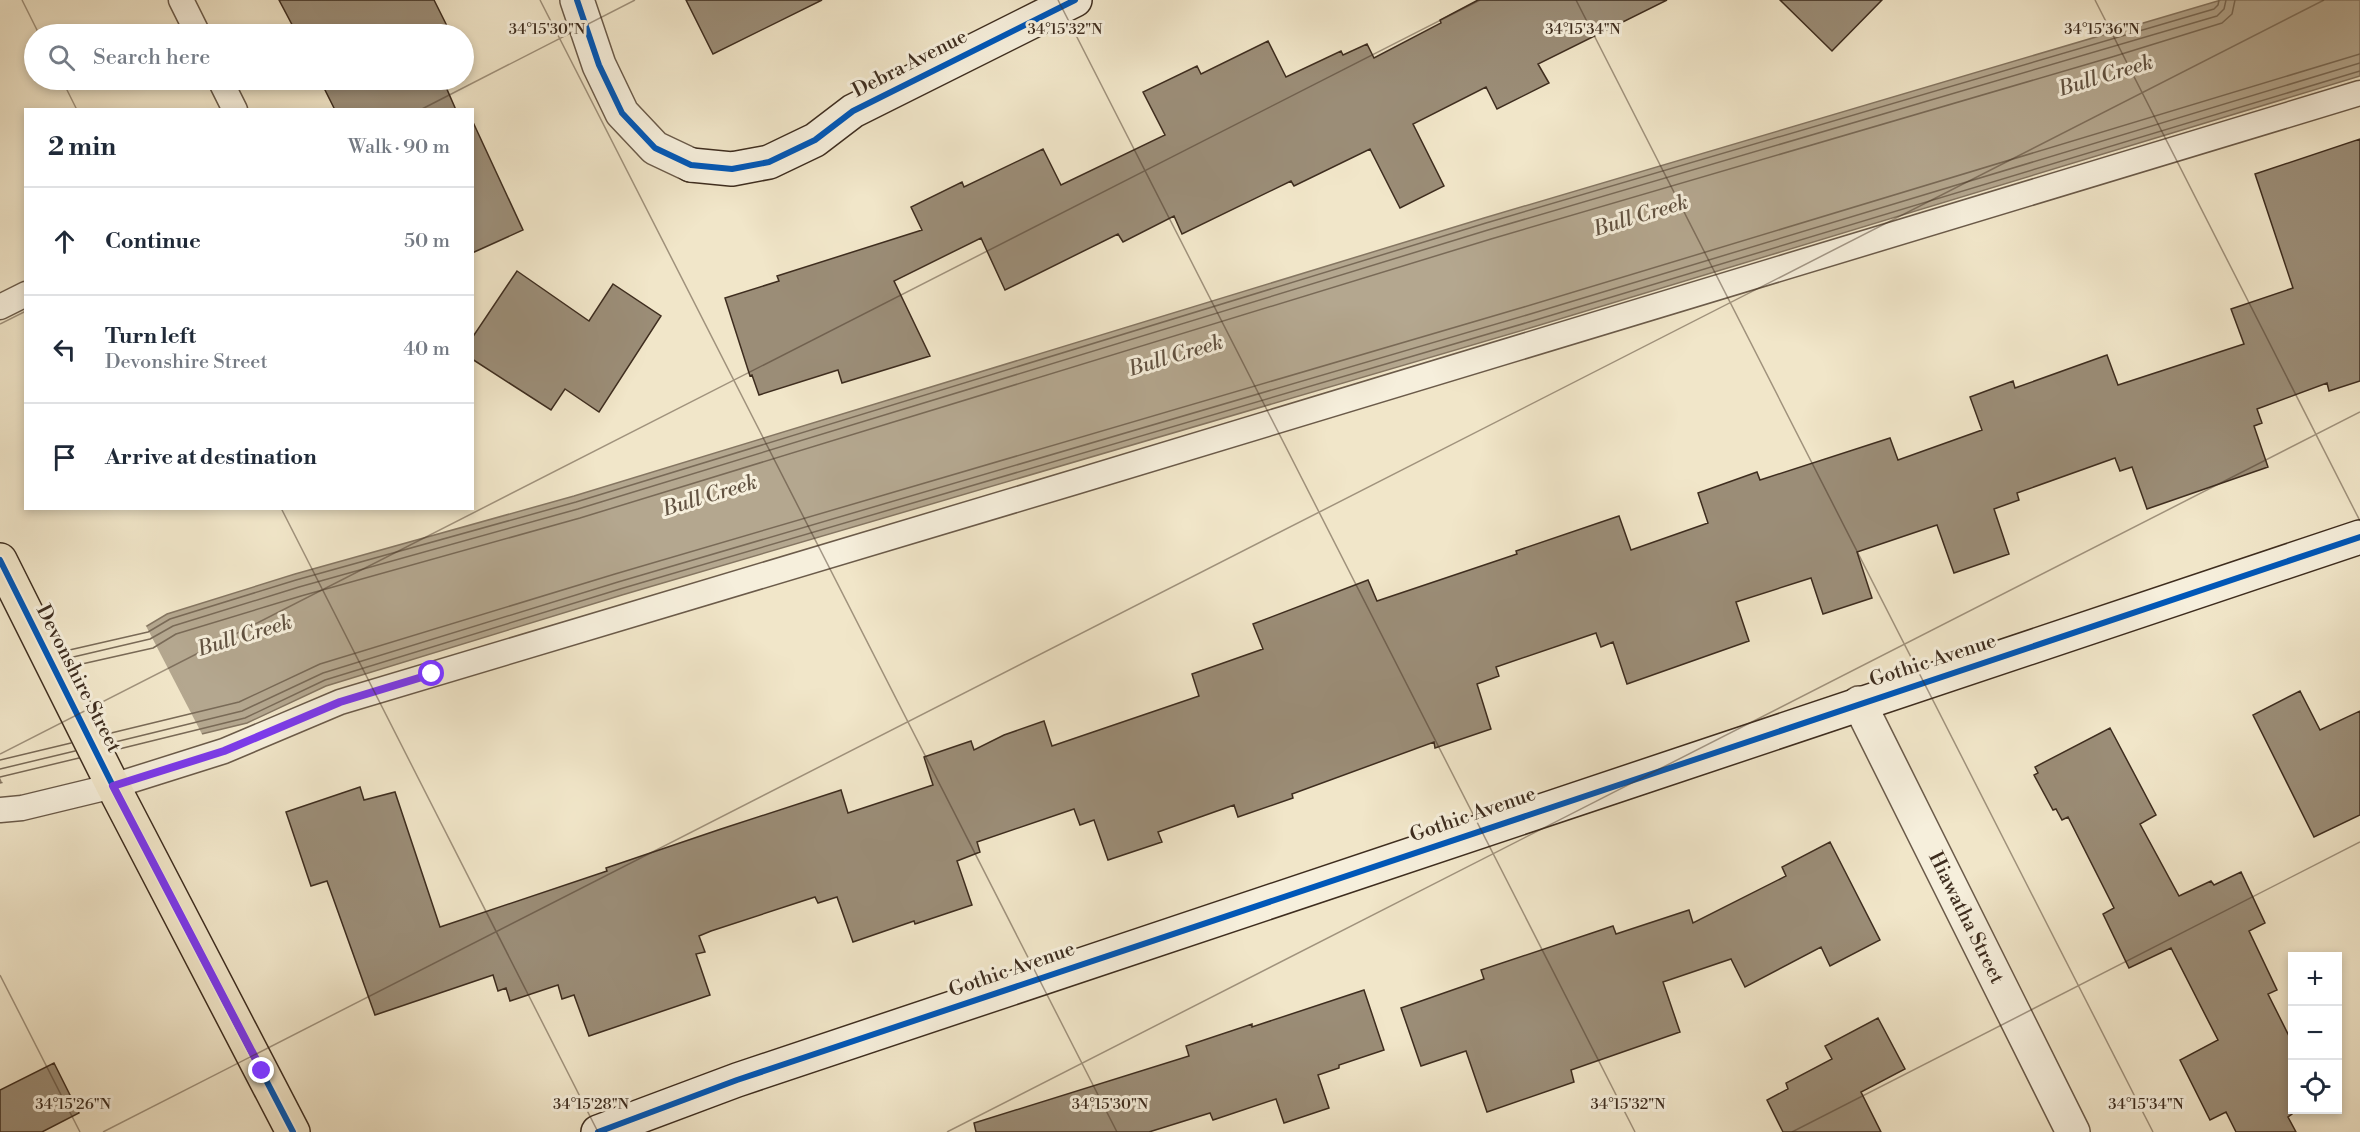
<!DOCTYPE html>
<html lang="en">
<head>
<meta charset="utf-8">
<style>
  :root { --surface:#fff; --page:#f6f6f7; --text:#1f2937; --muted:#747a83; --line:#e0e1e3 }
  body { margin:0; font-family:"Libre Bodoni",serif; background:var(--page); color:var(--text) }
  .controls { position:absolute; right:18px; bottom:18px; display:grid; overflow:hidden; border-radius:0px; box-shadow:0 3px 9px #0003 }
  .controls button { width:54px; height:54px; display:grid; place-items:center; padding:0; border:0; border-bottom:2px solid var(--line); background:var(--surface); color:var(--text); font:30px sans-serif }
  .stop { position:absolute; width:18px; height:18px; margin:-14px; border:4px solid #7c3aed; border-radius:50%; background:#fff }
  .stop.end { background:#7c3aed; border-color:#fff; box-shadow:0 2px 6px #0008 }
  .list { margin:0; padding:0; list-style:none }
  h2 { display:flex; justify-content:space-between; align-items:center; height:78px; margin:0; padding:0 24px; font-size:26px }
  h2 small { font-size:20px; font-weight:400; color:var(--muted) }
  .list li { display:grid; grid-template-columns:39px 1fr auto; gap:18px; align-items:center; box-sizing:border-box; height:108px; padding:0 24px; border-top:2px solid var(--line) }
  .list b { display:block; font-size:22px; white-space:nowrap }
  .list p { margin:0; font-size:20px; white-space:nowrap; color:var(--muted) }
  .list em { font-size:20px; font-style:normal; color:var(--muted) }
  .icon { flex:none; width:33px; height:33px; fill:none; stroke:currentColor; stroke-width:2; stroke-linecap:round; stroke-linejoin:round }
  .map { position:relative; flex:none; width:2360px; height:1132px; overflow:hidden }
  .search { position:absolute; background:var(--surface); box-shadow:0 3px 9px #0003; left:24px; top:24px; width:450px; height:66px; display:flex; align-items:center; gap:15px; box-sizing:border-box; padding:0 21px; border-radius:33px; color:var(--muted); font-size:22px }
  .panel { position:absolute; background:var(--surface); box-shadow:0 3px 9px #0003; left:24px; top:108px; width:450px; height:402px; border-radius:0px }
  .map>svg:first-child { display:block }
  .water { fill:#b4a78f; stroke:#857662; stroke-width:1.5 }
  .pier { fill:#f1e6c9 }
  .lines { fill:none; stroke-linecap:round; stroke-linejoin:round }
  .shore { stroke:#796a57; stroke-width:1.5 }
  .building { fill:#9b8d77; stroke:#3e2d1f; stroke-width:1.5 }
  .lane-casing { stroke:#6b5b4a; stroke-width:27 }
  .street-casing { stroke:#6b5b4a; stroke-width:36 }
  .secondary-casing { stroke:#3e2d1f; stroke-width:36 }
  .primary-casing { stroke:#3e2d1f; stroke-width:36 }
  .lane { stroke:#f6efdc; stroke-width:24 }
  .street { stroke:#f6efdc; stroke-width:33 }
  .secondary { stroke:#f6efdc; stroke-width:33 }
  .primary { stroke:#f1e6c9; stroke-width:33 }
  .cycleway-casing { stroke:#f6efdc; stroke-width:10 }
  .cycleway { stroke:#0057b8; stroke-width:6 }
  .route { stroke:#7c3aed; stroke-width:8 }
  .ticks { fill:none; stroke:#3e2d1f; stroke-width:1.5; stroke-opacity:0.45 }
  .labels { text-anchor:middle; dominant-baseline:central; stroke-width:6; stroke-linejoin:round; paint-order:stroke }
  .street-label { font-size:20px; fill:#3e2d1f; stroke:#f6efdc }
  .water-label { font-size:21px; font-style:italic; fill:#615241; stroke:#f6efdc }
  .ticks-label { font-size:15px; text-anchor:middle; fill:#3e2d1f; stroke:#f6efdc; stroke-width:6; stroke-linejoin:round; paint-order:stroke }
</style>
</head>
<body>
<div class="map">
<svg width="2360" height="1132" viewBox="0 0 2360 1132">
  <rect width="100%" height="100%" fill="#f1e6c9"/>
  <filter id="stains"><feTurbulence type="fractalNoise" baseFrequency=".00333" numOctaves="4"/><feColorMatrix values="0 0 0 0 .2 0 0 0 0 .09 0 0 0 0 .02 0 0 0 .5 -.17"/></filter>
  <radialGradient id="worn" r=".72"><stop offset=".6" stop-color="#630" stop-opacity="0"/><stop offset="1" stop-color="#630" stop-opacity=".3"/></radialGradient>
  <path class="water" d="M 2221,0 L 2360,0 L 2360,76 L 1530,328 L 622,595 L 326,686 L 247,723 L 0,783 L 0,659 L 147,626 L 167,614 L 295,574 L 574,496 L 1484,218 Z"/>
  <path class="pier" d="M 145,624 L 204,738 L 4,785 L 0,778 L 0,656 Z"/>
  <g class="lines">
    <path class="shore" d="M 65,651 L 148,632 L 170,619 L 296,580 L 576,502 L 1486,223 L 2214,9 L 2218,5 L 2219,0
      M 69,658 L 150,639 L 173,626 L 299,587 L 578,509 L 1488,230 L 2217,16 L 2224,9 L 2226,0
      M 73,666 L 153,648 L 176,634 L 301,596 L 580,518 L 1491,239 L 2112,57 L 2222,23 L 2232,14 L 2235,0
      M 107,734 L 239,702 L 320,664 L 615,574 L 1524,307 L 2360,54
      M 111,743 L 242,711 L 323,673 L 618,582 L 1527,315 L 2360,63
      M 115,750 L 245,718 L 325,680 L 620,589 L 1529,322 L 2360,71
      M 0,760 L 71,743
      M 0,769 L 75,751
      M 0,777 L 79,758"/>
  </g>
  <path class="building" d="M 279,0 L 434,0 L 451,34 L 297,34 Z
    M 686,0 L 822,0 L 713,54 Z
    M 1478,0 L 1667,0 L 1538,64 L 1549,83 L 1497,109 L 1486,87 L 1413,124 L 1444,186 L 1400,208 L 1370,149 L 1294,186 L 1291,181 L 1182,234 L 1174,216 L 1123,242 L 1118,234 L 1005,290 L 981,238 L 894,281 L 930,356 L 842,383 L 838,370 L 759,395 L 752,375 L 750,376 L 725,298 L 779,281 L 777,276 L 922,230 L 911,207 L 962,182 L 964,187 L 1043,149 L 1061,185 L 1165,135 L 1143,92 L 1197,66 L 1201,74 L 1268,41 L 1286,77 L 1341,51 L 1343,55 L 1367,44 L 1374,58 L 1441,23 L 1440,20 Z
    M 1780,0 L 1882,0 L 1832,51 Z
    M 320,80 L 461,80 L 446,87 L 456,110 L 335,110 Z
    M 472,120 L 523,230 L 472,253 Z
    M 2360,139 L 2360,381 L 2329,391 L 2327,383 L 2257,409 L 2262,423 L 2254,426 L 2268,467 L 2147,509 L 2132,467 L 2120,471 L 2115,458 L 2017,493 L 2019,500 L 1994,509 L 2009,554 L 1954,573 L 1937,525 L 1857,552 L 1872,598 L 1823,614 L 1811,578 L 1736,602 L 1749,641 L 1627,684 L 1613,642 L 1601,647 L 1596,633 L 1496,667 L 1499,676 L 1477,684 L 1491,729 L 1435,748 L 1434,742 L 1292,794 L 1293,798 L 1238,817 L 1234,805 L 1158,832 L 1162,842 L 1108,860 L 1094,820 L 1080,825 L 1074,809 L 977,842 L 980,852 L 957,861 L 972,905 L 915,924 L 914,921 L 853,942 L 837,897 L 818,903 L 815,897 L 711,931 L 699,936 L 705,952 L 696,954 L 710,995 L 589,1036 L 574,995 L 562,999 L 558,985 L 510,1001 L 506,988 L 498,991 L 493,975 L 375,1015 L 327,881 L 311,886 L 286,812 L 360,787 L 364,800 L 395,792 L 440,927 L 607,871 L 606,868 L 721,829 L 841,790 L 848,813 L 933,785 L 924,757 L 971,741 L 974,750 L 1004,735 L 1044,721 L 1052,746 L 1199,696 L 1192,674 L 1263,649 L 1253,624 L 1368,580 L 1377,601 L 1517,554 L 1516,551 L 1619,516 L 1631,550 L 1708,523 L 1698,493 L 1757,472 L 1760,480 L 1890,438 L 1898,460 L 1982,430 L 1970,397 L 2013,381 L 2015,388 L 2107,355 L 2118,385 L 2244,344 L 2231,309 L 2293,288 L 2255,174 Z
    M 517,271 L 589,321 L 613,284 L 661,316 L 599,412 L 565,389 L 551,410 L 472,359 L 472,338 Z
    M 2300,691 L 2320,730 L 2360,711 L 2360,815 L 2314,837 L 2253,715 Z
    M 2110,728 L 2156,815 L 2140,824 L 2179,896 L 2211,881 L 2214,885 L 2241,872 L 2265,923 L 2249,931 L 2277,990 L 2268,994 L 2292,1042 L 2292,1114 L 2288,1117 L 2296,1132 L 2236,1132 L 2226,1112 L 2210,1120 L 2180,1060 L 2218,1040 L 2171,948 L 2129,968 L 2103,914 L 2114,908 L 2068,817 L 2062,820 L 2056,809 L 2053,810 L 2034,775 L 2038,773 L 2035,767 Z
    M 1830,842 L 1880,940 L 1830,966 L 1821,947 L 1745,987 L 1731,959 L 1663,982 L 1680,1032 L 1571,1070 L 1574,1082 L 1487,1112 L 1466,1051 L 1421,1066 L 1401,1008 L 1484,979 L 1481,970 L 1613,926 L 1616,934 L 1689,910 L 1693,923 L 1786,876 L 1782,867 Z
    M 1364,990 L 1384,1050 L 1339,1065 L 1339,1068 L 1318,1075 L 1329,1108 L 1284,1123 L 1276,1099 L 1213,1120 L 1210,1113 L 1149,1132 L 976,1132 L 974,1123 L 1189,1056 L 1186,1046 L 1252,1024 L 1252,1027 Z
    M 1878,1018 L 1905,1069 L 1861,1092 L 1881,1132 L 1783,1132 L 1767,1100 L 1788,1089 L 1786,1083 L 1832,1059 L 1825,1046 Z
    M 54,1063 L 79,1113 L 42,1132 L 0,1132 L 0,1090 Z"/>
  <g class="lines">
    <defs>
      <path id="lane" d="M 181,0 L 198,34
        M 220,80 L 235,110
        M 0,307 L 26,294
        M 0,810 L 22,808 L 113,786 L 224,751 L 340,702 L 1075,482 L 2360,93"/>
      <g id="street">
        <path d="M 577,0 L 599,65 L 622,113 L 655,148 L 691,165"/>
        <path id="s1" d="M 1859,703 L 2073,1132"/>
      </g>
      <path id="secondary" d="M 691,165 L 732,169 L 769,162 L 815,140 L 853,111 L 1075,0
        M 598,1132 L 737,1080 L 2360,537"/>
      <path id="primary" d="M 0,560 L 113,786 L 293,1132"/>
    </defs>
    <use href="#lane" class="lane-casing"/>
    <use href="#street" class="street-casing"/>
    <use href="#secondary" class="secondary-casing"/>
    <use href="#primary" class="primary-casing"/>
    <use href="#lane" class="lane"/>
    <use href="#street" class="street"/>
    <use href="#secondary" class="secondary"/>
    <use href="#primary" class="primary"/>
    <defs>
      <path id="cycleway" d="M 577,0 L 599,65 L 622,113 L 655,148 L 691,165 L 732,169 L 769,162 L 815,140 L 853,111 L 1075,0
        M 0,560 L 113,786 L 293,1132
        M 598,1132 L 737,1080 L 2360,537"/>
    </defs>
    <use href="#cycleway" class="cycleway-casing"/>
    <use href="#cycleway" class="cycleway"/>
  </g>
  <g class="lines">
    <path class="route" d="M 262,1071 L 113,786 L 224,751 L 340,702 L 432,674"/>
  </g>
  <path class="ticks" d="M 22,0 L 39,34M 540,0 L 1117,1132M 1058,0 L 1635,1132M 1576,0 L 2153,1132M 2095,0 L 2360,521M 62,80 L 77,110M 420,110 L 635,0M 0,324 L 26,311M 281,508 L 598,1132M 0,754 L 1480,0M 0,975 L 80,1132M 103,1132 L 2324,0M 947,1132 L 2360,412M 1792,1132 L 2360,842"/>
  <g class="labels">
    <g class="street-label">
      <text transform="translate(910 64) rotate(-27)">Debra Avenue</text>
      <text transform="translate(1933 661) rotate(-18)">Gothic Avenue</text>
      <text transform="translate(78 679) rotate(63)">Devonshire Street</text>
      <text transform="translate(1473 815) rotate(-19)">Gothic Avenue</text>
      <text stroke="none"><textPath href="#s1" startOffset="240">Hiawatha Street</textPath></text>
      <text transform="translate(1012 970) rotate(-19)">Gothic Avenue</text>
    </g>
    <g class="water-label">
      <text transform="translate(2106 76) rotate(-17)">Bull Creek</text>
      <text transform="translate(1641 216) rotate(-17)">Bull Creek</text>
      <text transform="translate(1176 356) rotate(-17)">Bull Creek</text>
      <text transform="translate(710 496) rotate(-17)">Bull Creek</text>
      <text transform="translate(245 636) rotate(-17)">Bull Creek</text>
    </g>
  </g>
  <g class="ticks-label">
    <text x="547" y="34">34°15'30"N</text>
    <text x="1065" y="34">34°15'32"N</text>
    <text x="1583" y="34">34°15'34"N</text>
    <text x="2102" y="34">34°15'36"N</text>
    <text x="73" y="1109">34°15'26"N</text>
    <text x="591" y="1109">34°15'28"N</text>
    <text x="1110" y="1109">34°15'30"N</text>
    <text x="1628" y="1109">34°15'32"N</text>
    <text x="2146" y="1109">34°15'34"N</text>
  </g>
  <rect width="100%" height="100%" filter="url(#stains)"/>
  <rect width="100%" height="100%" fill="url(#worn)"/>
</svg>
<div class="controls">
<button>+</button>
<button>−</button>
<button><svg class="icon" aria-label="locate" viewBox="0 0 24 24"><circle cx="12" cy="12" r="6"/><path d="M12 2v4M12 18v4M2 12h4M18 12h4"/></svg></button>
</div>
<div class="stop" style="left:432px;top:674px"></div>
<div class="stop end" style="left:262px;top:1071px"></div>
<div class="search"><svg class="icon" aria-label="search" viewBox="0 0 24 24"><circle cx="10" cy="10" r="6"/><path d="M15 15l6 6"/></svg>Search here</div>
<section class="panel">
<h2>2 min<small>Walk · 90 m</small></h2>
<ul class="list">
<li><svg class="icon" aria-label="ahead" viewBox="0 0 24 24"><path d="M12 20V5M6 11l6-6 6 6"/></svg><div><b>Continue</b></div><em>50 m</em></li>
<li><svg class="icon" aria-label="left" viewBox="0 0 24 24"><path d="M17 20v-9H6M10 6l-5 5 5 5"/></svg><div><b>Turn left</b><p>Devonshire Street</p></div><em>40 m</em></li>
<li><svg class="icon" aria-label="arrive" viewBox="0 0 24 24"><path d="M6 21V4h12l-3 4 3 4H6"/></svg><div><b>Arrive at destination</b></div></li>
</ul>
</section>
</div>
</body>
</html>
